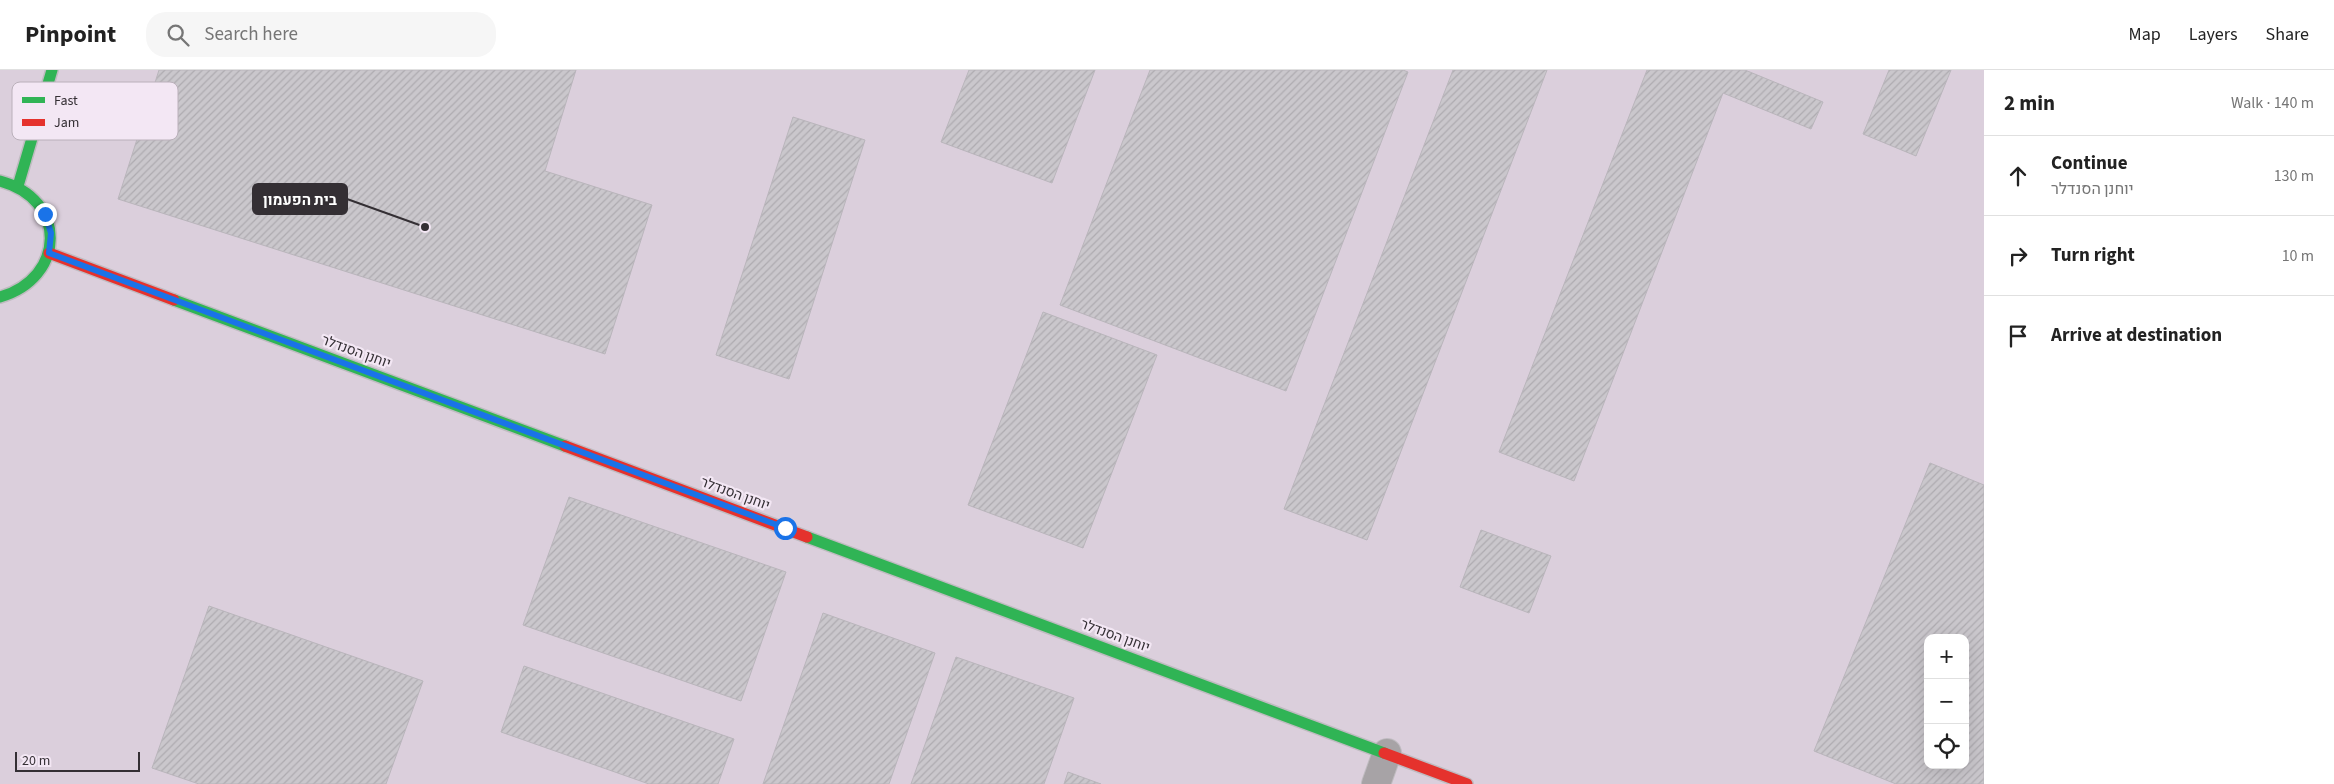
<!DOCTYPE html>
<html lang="en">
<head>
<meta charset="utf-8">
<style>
  :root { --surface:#fff; --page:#f6f6f6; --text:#222; --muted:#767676; --line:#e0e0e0 }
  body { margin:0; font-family:"Source Sans 3",Heebo,sans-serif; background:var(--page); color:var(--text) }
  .controls { position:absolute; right:15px; bottom:15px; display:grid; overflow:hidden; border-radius:10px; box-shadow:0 5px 20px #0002 }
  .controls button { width:45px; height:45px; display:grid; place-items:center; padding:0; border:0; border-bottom:1px solid var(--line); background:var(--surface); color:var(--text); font:25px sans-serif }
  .scale { position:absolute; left:15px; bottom:12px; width:125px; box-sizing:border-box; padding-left:5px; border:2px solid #342f34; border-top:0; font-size:14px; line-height:18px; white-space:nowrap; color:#342f34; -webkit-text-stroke:4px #f3e7f4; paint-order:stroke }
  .stop { position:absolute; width:15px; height:15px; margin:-11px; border:4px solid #1a73e8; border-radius:50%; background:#fff }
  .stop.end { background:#1a73e8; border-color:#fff; box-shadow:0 1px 5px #0008 }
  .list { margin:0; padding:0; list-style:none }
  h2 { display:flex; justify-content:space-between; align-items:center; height:65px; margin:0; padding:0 20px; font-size:21px }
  h2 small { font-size:16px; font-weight:400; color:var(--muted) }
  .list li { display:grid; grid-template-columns:32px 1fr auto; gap:15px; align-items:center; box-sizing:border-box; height:80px; padding:0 20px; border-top:1px solid var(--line) }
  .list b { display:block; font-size:19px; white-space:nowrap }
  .list p { margin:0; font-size:16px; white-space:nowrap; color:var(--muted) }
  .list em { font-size:16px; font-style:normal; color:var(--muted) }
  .icon { flex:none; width:28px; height:28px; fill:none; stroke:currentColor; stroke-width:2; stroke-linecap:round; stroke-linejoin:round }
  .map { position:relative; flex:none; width:1984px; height:714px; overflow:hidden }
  header { display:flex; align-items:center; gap:30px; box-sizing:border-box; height:70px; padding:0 25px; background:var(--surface); border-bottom:1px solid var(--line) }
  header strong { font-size:24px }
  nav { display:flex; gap:28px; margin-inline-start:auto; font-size:18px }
  .search { width:350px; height:45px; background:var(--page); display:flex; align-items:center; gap:12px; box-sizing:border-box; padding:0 18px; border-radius:20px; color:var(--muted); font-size:19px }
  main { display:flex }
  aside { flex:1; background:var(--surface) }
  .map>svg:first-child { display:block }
  .built { fill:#dbcfdc; fill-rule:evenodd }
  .building { fill:url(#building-hatch); stroke:#b9b5bb; fill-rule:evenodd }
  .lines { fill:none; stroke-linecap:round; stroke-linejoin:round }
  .street-casing { stroke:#bfbbc0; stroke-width:30 }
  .fast-casing { stroke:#bfbbc0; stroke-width:14 }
  .jam-casing { stroke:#bfbbc0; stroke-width:14 }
  .street { stroke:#a7a3a6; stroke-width:28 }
  .fast { stroke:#30b455; stroke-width:11 }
  .jam { stroke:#e5322d; stroke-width:11 }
  .route { stroke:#1a73e8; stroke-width:6 }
  .labels { text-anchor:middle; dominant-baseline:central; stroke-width:4.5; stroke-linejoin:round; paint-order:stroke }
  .street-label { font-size:14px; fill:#342f34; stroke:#f3e7f4 }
  .key { fill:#f3e7f4; stroke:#bab0ba; stroke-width:1 }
  .key-label { font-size:14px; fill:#342f34 }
  .leader { fill:none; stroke:#342f34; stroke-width:2 }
  .callout-dot { fill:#342f34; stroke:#f3e7f4; stroke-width:2 }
  .callout { fill:#342f34; stroke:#342f34; stroke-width:2 }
  .callout-label { font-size:15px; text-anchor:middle; font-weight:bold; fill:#fff }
</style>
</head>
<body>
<header>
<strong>Pinpoint</strong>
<div class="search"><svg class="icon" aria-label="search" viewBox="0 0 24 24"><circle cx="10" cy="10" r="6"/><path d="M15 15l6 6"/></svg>Search here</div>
<nav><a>Map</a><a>Layers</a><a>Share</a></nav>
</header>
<main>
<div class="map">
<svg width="1984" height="714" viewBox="0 0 1984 714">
  <defs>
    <pattern id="building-hatch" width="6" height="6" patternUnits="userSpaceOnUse" patternTransform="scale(1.25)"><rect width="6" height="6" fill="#cac7cc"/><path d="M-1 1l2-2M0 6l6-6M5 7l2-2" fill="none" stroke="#aeabb0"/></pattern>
  </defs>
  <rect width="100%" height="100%" fill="#e3dde4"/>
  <path class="built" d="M 0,0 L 1984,0 L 1984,714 L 0,714 ZM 1928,568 L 1965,568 L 1965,695 L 1928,695 Z"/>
  <path class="building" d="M 159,0 L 576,0 L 545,101 L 652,135 L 605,284 L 118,129 Z
    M 969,0 L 1095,0 L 1052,113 L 941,72 Z
    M 1150,0 L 1403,0 L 1408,2 L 1286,321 L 1060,235 Z
    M 1453,0 L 1547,0 L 1367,470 L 1284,439 Z
    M 1647,0 L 1745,0 L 1823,32 L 1811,59 L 1723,23 L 1574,411 L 1499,382 Z
    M 1889,0 L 1951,0 L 1916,86 L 1863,64 Z
    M 793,47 L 865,70 L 789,309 L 716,285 Z
    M 1043,242 L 1157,285 L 1083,478 L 968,435 Z
    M 1930,393 L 1984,415 L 1984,714 L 1896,714 L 1814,681 ZM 1928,568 L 1965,568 L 1965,695 L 1928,695 Z
    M 569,427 L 786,502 L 741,631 L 523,555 Z
    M 1481,460 L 1551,486 L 1529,543 L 1460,517 Z
    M 209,536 L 423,611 L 386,714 L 199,714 L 152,698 Z
    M 823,543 L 935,583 L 889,714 L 763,714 Z
    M 956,587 L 1074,628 L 1044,714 L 911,714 Z
    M 524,596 L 734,669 L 718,714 L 649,714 L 501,662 Z
    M 1068,702 L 1101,714 L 1064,714 Z"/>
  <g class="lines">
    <defs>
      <path id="street" d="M 1376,714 L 1387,683"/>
      <path id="fast" d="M 0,111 C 68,129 66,208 0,227
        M 18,116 L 52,0
        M 174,230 L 565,376
        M 807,467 L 1384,683"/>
      <path id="jam" d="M 49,183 L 174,230
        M 565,376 L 807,467
        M 1384,683 L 1467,714"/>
    </defs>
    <use href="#street" class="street-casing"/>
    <use href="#fast" class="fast-casing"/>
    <use href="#jam" class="jam-casing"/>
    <use href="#street" class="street"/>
    <use href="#fast" class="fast"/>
    <use href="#jam" class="jam"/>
  </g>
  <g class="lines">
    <path class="route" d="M 45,144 L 51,163 L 49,183 L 785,458"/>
  </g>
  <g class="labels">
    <g class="street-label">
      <text transform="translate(356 282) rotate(20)">יוחנן הסנדלר</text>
      <text transform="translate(735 424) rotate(20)">יוחנן הסנדלר</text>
      <text transform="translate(1115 566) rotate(20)">יוחנן הסנדלר</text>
    </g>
  </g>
  <rect x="12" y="12" width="166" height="58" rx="8" class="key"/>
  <rect x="22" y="27" width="23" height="6" fill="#30b455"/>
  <rect x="22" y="49" width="23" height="7" fill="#e5322d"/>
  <g class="key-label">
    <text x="54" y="35">Fast</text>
    <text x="54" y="57">Jam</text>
  </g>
  <path class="leader" d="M425 157L347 129"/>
  <circle class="callout-dot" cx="425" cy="157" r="5"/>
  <rect class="callout" x="253" y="114" width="94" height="30" rx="5"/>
  <g class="callout-label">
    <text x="300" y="135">בית הפעמון</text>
  </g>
</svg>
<div class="controls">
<button>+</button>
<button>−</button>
<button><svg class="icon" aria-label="locate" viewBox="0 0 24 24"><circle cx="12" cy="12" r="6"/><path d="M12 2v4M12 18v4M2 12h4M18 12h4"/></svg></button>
</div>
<div class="scale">20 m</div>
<div class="stop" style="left:785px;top:458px"></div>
<div class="stop end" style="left:45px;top:144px"></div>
</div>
<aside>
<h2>2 min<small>Walk · 140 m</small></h2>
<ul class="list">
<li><svg class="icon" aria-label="ahead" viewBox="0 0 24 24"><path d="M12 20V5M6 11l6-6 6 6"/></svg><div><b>Continue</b><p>יוחנן הסנדלר</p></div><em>130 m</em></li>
<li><svg class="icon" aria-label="right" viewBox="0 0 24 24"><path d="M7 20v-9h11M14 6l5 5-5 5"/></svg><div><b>Turn right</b></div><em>10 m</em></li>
<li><svg class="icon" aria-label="arrive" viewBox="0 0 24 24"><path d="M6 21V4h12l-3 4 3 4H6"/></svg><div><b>Arrive at destination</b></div></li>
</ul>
</aside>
</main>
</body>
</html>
